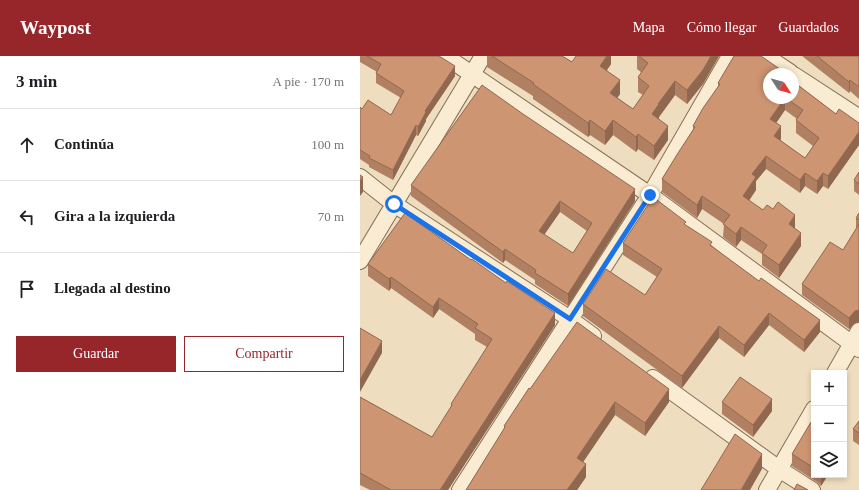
<!DOCTYPE html>
<html lang="es">
<head>
<meta charset="utf-8">
<style>
  :root { --surface:#fff; --page:#f2f2f2; --text:#202124; --muted:#757577; --line:#e0e0e0; --accent:#97262b }
  body { margin:0; font-family:Georgia,serif; background:var(--page); color:var(--text) }
  .controls { position:absolute; right:12px; bottom:12px; display:grid; overflow:hidden; border-radius:0px; box-shadow:0 2px 6px #0003 }
  .controls button { width:36px; height:36px; display:grid; place-items:center; padding:0; border:0; border-bottom:1px solid var(--line); background:var(--surface); color:var(--text); font:20px sans-serif }
  .compass { position:absolute; left:403px; top:12px; width:36px; height:36px; border-radius:50%; background:var(--surface); box-shadow:0 2px 6px #0003; rotate:126deg }
  .stop { position:absolute; width:12px; height:12px; margin:-9px; border:3px solid #1a73e8; border-radius:50%; background:#fff }
  .stop.end { background:#1a73e8; border-color:#fff; box-shadow:0 1px 4px #0008 }
  .list { margin:0; padding:0; list-style:none }
  h2 { display:flex; justify-content:space-between; align-items:center; height:52px; margin:0; padding:0 16px; font-size:17px }
  h2 small { font-size:13px; font-weight:400; color:var(--muted) }
  .list li { display:grid; grid-template-columns:26px 1fr auto; gap:12px; align-items:center; box-sizing:border-box; height:72px; padding:0 16px; border-top:1px solid var(--line) }
  .list b { display:block; font-size:15px; white-space:nowrap }
  .list em { font-size:13px; font-style:normal; color:var(--muted) }
  .actions { display:flex; gap:8px; padding:12px 16px }
  .actions a { flex:1; padding:9px 0; border:1px solid var(--accent); border-radius:0px; text-align:center; font-size:14px; color:var(--accent) }
  .actions .main { background:var(--accent); color:#fff }
  .icon { flex:none; width:22px; height:22px; fill:none; stroke:currentColor; stroke-width:2; stroke-linecap:round; stroke-linejoin:round }
  .map { position:relative; flex:none; width:499px; height:434px; overflow:hidden }
  header { display:flex; align-items:center; gap:24px; box-sizing:border-box; height:56px; padding:0 20px; background:var(--accent); color:#fff }
  header strong { font-size:19px }
  nav { display:flex; gap:22px; margin-inline-start:auto; font-size:14px }
  main { display:flex }
  aside { flex:1; background:var(--surface) }
  .map>svg:first-child { display:block }
  .lines { fill:none; stroke-linecap:round; stroke-linejoin:round }
  .minor-casing { stroke:#876f57; stroke-width:18 }
  .tertiary-casing { stroke:#876f57; stroke-width:22 }
  .minor { stroke:#f9ecd2; stroke-width:16 }
  .tertiary { stroke:#f9ecd2; stroke-width:20 }
  .wall { fill:#b18063; fill-rule:evenodd }
  .shaded-wall { fill:#906850 }
  .building { fill:#ce9573; stroke:#906850; fill-rule:evenodd }
  .route { stroke:#1a73e8; stroke-width:5 }
</style>
</head>
<body>
<header>
<strong>Waypost</strong>
<nav><a>Mapa</a><a>Cómo llegar</a><a>Guardados</a></nav>
</header>
<main>
<aside>
<h2>3 min<small>A pie · 170 m</small></h2>
<ul class="list">
<li><svg class="icon" aria-label="ahead" viewBox="0 0 24 24"><path d="M12 20V5M6 11l6-6 6 6"/></svg><div><b>Continúa</b></div><em>100 m</em></li>
<li><svg class="icon" aria-label="left" viewBox="0 0 24 24"><path d="M17 20v-9H6M10 6l-5 5 5 5"/></svg><div><b>Gira a la izquierda</b></div><em>70 m</em></li>
<li><svg class="icon" aria-label="arrive" viewBox="0 0 24 24"><path d="M6 21V4h12l-3 4 3 4H6"/></svg><div><b>Llegada al destino</b></div></li>
</ul>
<div class="actions"><a class="main">Guardar</a><a>Compartir</a></div>
</aside>
<div class="map">
<svg width="499" height="434" viewBox="0 0 499 434">
  <rect width="100%" height="100%" fill="#eedebf"/>
  <g class="lines">
    <defs>
      <path id="minor" d="M 85,0 L 290,139 L 499,293
        M 0,121 L 34,148 L 210,263 L 233,280
        M 0,205 L 123,0
        M 475,317 L 499,275
        M 293,322 L 419,413 L 452,434
        M 100,434 L 290,139 L 370,0
        M 407,434 L 454,353"/>
      <path id="tertiary" d="M 402,0 L 429,18
        M 433,21 L 499,64"/>
    </defs>
    <use href="#minor" class="minor-casing"/>
    <use href="#tertiary" class="tertiary-casing"/>
    <use href="#minor" class="minor"/>
    <use href="#tertiary" class="tertiary"/>
  </g>
  <path class="wall" d="M 0,0 L 79,0 L 95,20 L 66,63 L 66,65 L 58,80 L 56,79 L 33,124 L 9,111 L 9,109 L 0,103 L 0,51 L 2,53 L 31,59 L 41,42 L 16,27 L 16,17 L 17,16 L 0,6 Z
    M 127,0 L 202,0 L 212,6 L 251,0 L 251,8 L 247,14 L 260,38 L 257,42 L 273,53 L 283,39 L 278,36 L 278,21 L 282,17 L 277,13 L 277,0 L 359,0 L 343,28 L 327,48 L 315,39 L 299,61 L 299,63 L 308,84 L 294,104 L 278,93 L 276,96 L 253,79 L 245,89 L 230,79 L 228,81 L 173,43 L 173,40 L 127,11 Z
    M 442,0 L 499,0 L 499,43 L 490,35 L 489,37 Z
    M 358,27 L 409,42 L 433,42 L 437,28 L 476,58 L 499,67 L 499,89 L 468,133 L 463,130 L 457,138 L 445,130 L 440,137 L 406,113 L 396,125 L 396,134 L 389,145 L 403,154 L 435,172 L 441,190 L 419,222 L 402,209 L 402,198 L 381,184 L 376,191 L 363,181 L 364,168 L 342,153 L 337,162 L 302,136 L 302,123 L 333,74 L 333,70 L 358,31 ZM 425,54 L 437,63 L 436,64 L 436,77 L 453,90 L 445,102 L 420,84 L 421,83 L 416,67 Z
    M 499,116 L 499,139 L 494,135 L 494,124 Z
    M 51,129 L 275,145 L 208,250 L 175,228 L 175,224 L 145,204 L 143,207 L 51,140 ZM 200,156 L 227,175 L 213,197 L 184,179 Z
    M 499,157 L 499,266 L 495,267 L 489,273 L 442,239 L 442,228 L 483,194 L 496,173 L 496,162 Z
    M 326,169 L 460,276 L 444,296 L 409,269 L 384,301 L 359,282 L 322,332 L 223,260 L 223,248 L 285,239 L 297,221 L 263,199 L 263,187 Z
    M 8,208 L 195,269 L 88,434 L 10,434 L 0,429 L 0,341 L 72,381 L 91,352 L 91,348 L 127,291 L 115,284 L 115,278 L 79,253 L 73,262 L 31,232 L 29,235 L 8,220 Z
    M 170,333 L 309,346 L 285,380 L 255,359 L 223,406 L 226,421 L 217,434 L 106,434 L 144,374 L 144,370 Z
    M 362,346 L 412,355 L 393,381 L 362,358 Z
    M 499,365 L 499,389 L 493,385 L 493,373 Z
    M 454,367 L 454,419 L 468,419 L 461,430 L 457,426 L 432,410 L 432,398 Z"/>
  <path class="shaded-wall" d="M 247,0 L 251,0 L 251,8 L 240,24 L 240,10 Z
    M 351,0 L 359,0 L 343,28 L 327,48 L 327,34 Z
    M 95,10 L 95,20 L 66,63 L 66,65 L 58,80 L 58,71 L 65,55 Z
    M 260,24 L 260,38 L 250,52 L 250,37 Z
    M 490,24 L 490,35 L 489,37 L 489,26 Z
    M 315,25 L 315,39 L 299,61 L 299,63 L 292,73 L 292,58 L 298,48 Z
    M 425,42 L 425,54 L 410,76 L 410,63 Z
    M 230,64 L 230,79 L 228,81 L 228,67 Z
    M 253,64 L 253,79 L 245,89 L 245,75 Z
    M 56,69 L 56,79 L 33,124 L 33,114 Z
    M 308,70 L 308,84 L 294,104 L 294,90 Z
    M 421,70 L 421,83 L 414,93 L 414,80 Z
    M 499,76 L 499,89 L 468,133 L 468,120 Z
    M 278,78 L 278,93 L 276,96 L 276,81 Z
    M 406,100 L 406,113 L 396,125 L 396,134 L 383,153 L 383,140 L 392,118 Z
    M 445,117 L 445,130 L 440,137 L 440,124 Z
    M 463,117 L 463,130 L 457,138 L 457,125 Z
    M 3,121 L 3,136 L 0,140 L 0,125 Z
    M 275,133 L 275,145 L 208,250 L 208,238 Z
    M 342,140 L 342,153 L 337,162 L 337,149 Z
    M 200,145 L 200,156 L 179,186 L 179,175 Z
    M 435,159 L 435,172 L 429,181 L 429,168 Z
    M 381,171 L 381,184 L 376,191 L 376,178 Z
    M 441,177 L 441,190 L 419,222 L 419,209 Z
    M 145,193 L 145,204 L 143,207 L 143,196 Z
    M 31,221 L 31,232 L 29,235 L 29,223 Z
    M 79,242 L 79,253 L 73,262 L 73,251 Z
    M 499,254 L 499,266 L 495,267 L 489,273 L 489,262 L 495,255 Z
    M 195,257 L 195,269 L 88,434 L 80,434 Z
    M 409,257 L 409,269 L 384,301 L 384,289 Z
    M 460,264 L 460,276 L 444,296 L 444,284 Z
    M 359,270 L 359,282 L 322,332 L 322,320 Z
    M 22,285 L 22,297 L 0,336 L 0,324 Z
    M 309,333 L 309,346 L 285,380 L 285,367 Z
    M 412,343 L 412,355 L 393,381 L 393,369 Z
    M 255,346 L 255,359 L 217,415 L 217,402 Z
    M 402,398 L 402,413 L 390,434 L 381,434 Z
    M 226,408 L 226,421 L 217,434 L 207,434 Z
    M 461,419 L 468,419 L 461,430 Z"/>
  <path class="building" d="M 7,0 L 79,0 L 95,10 L 65,55 L 66,56 L 58,71 L 56,69 L 33,114 L 9,102 L 10,100 L 0,94 L 0,51 L 2,53 L 8,44 L 31,59 L 44,35 L 16,17 L 21,8 Z
    M 132,0 L 202,0 L 212,6 L 216,0 L 247,0 L 240,10 L 260,24 L 250,37 L 273,53 L 289,30 L 278,21 L 288,7 L 279,0 L 351,0 L 343,14 L 327,34 L 315,25 L 298,48 L 299,48 L 292,58 L 308,70 L 294,90 L 278,78 L 276,81 L 253,64 L 245,75 L 230,64 L 228,67 L 173,28 L 174,27 Z
    M 374,0 L 401,0 L 427,18 L 409,18 L 409,42 L 425,42 L 410,63 L 421,70 L 414,80 L 445,102 L 459,82 L 436,64 L 443,54 L 426,42 L 433,42 L 433,22 L 437,24 L 435,27 L 476,58 L 479,53 L 499,67 L 499,76 L 468,120 L 463,117 L 457,125 L 445,117 L 440,124 L 406,100 L 392,118 L 396,121 L 383,140 L 403,154 L 407,149 L 413,153 L 418,146 L 435,159 L 429,168 L 441,177 L 419,209 L 402,197 L 407,189 L 381,171 L 376,178 L 363,168 L 370,159 L 342,140 L 337,149 L 302,123 L 318,97 L 335,71 L 333,70 L 343,52 L 360,28 L 358,27 Z
    M 457,0 L 499,0 L 499,31 L 490,24 L 489,26 Z
    M 122,29 L 163,58 L 275,133 L 208,238 L 175,217 L 176,214 L 145,193 L 143,196 L 51,129 ZM 200,145 L 232,167 L 213,197 L 179,175 Z
    M 499,116 L 499,128 L 494,124 Z
    M 0,119 L 3,121 L 0,125 Z
    M 293,141 L 326,166 L 324,168 L 352,186 L 350,189 L 399,225 L 401,222 L 460,264 L 444,284 L 409,257 L 384,289 L 359,270 L 322,320 L 223,248 L 246,213 L 285,239 L 302,213 L 263,187 Z
    M 45,157 L 111,204 L 112,203 L 146,227 L 147,225 L 195,257 L 80,434 L 31,434 L 0,417 L 0,341 L 72,381 L 92,349 L 91,348 L 132,283 L 115,272 L 118,268 L 79,242 L 73,251 L 31,221 L 29,223 L 8,208 Z
    M 499,157 L 499,164 L 496,162 Z
    M 499,168 L 499,254 L 495,255 L 489,262 L 442,228 L 470,186 L 483,194 Z
    M 217,266 L 309,333 L 285,367 L 255,346 L 217,402 L 226,408 L 207,434 L 106,434 L 145,371 L 144,370 L 169,332 L 170,333 Z
    M 0,272 L 22,285 L 0,324 Z
    M 380,321 L 412,343 L 393,369 L 362,346 Z
    M 499,365 L 499,377 L 493,373 Z
    M 451,366 L 454,367 L 454,412 L 432,398 Z
    M 375,378 L 402,398 L 381,434 L 341,434 Z
    M 437,428 L 448,434 L 434,434 Z"/>
  <g class="lines">
    <path class="route" d="M 34,148 L 210,263 L 290,139"/>
  </g>
</svg>
<div class="controls">
<button>+</button>
<button>−</button>
<button><svg class="icon" aria-label="layers" viewBox="0 0 24 24"><path d="M12 4l9 5-9 5-9-5zM3 14l9 5 9-5"/></svg></button>
</div>
<svg class="compass" viewBox="-18 -18 36 36"><path d="M0-13l5 13h-10z" fill="#e53935"/><path d="M0 13l5-13h-10z" fill="#757577"/></svg>
<div class="stop" style="left:34px;top:148px"></div>
<div class="stop end" style="left:290px;top:139px"></div>
</div>
</main>
</body>
</html>
